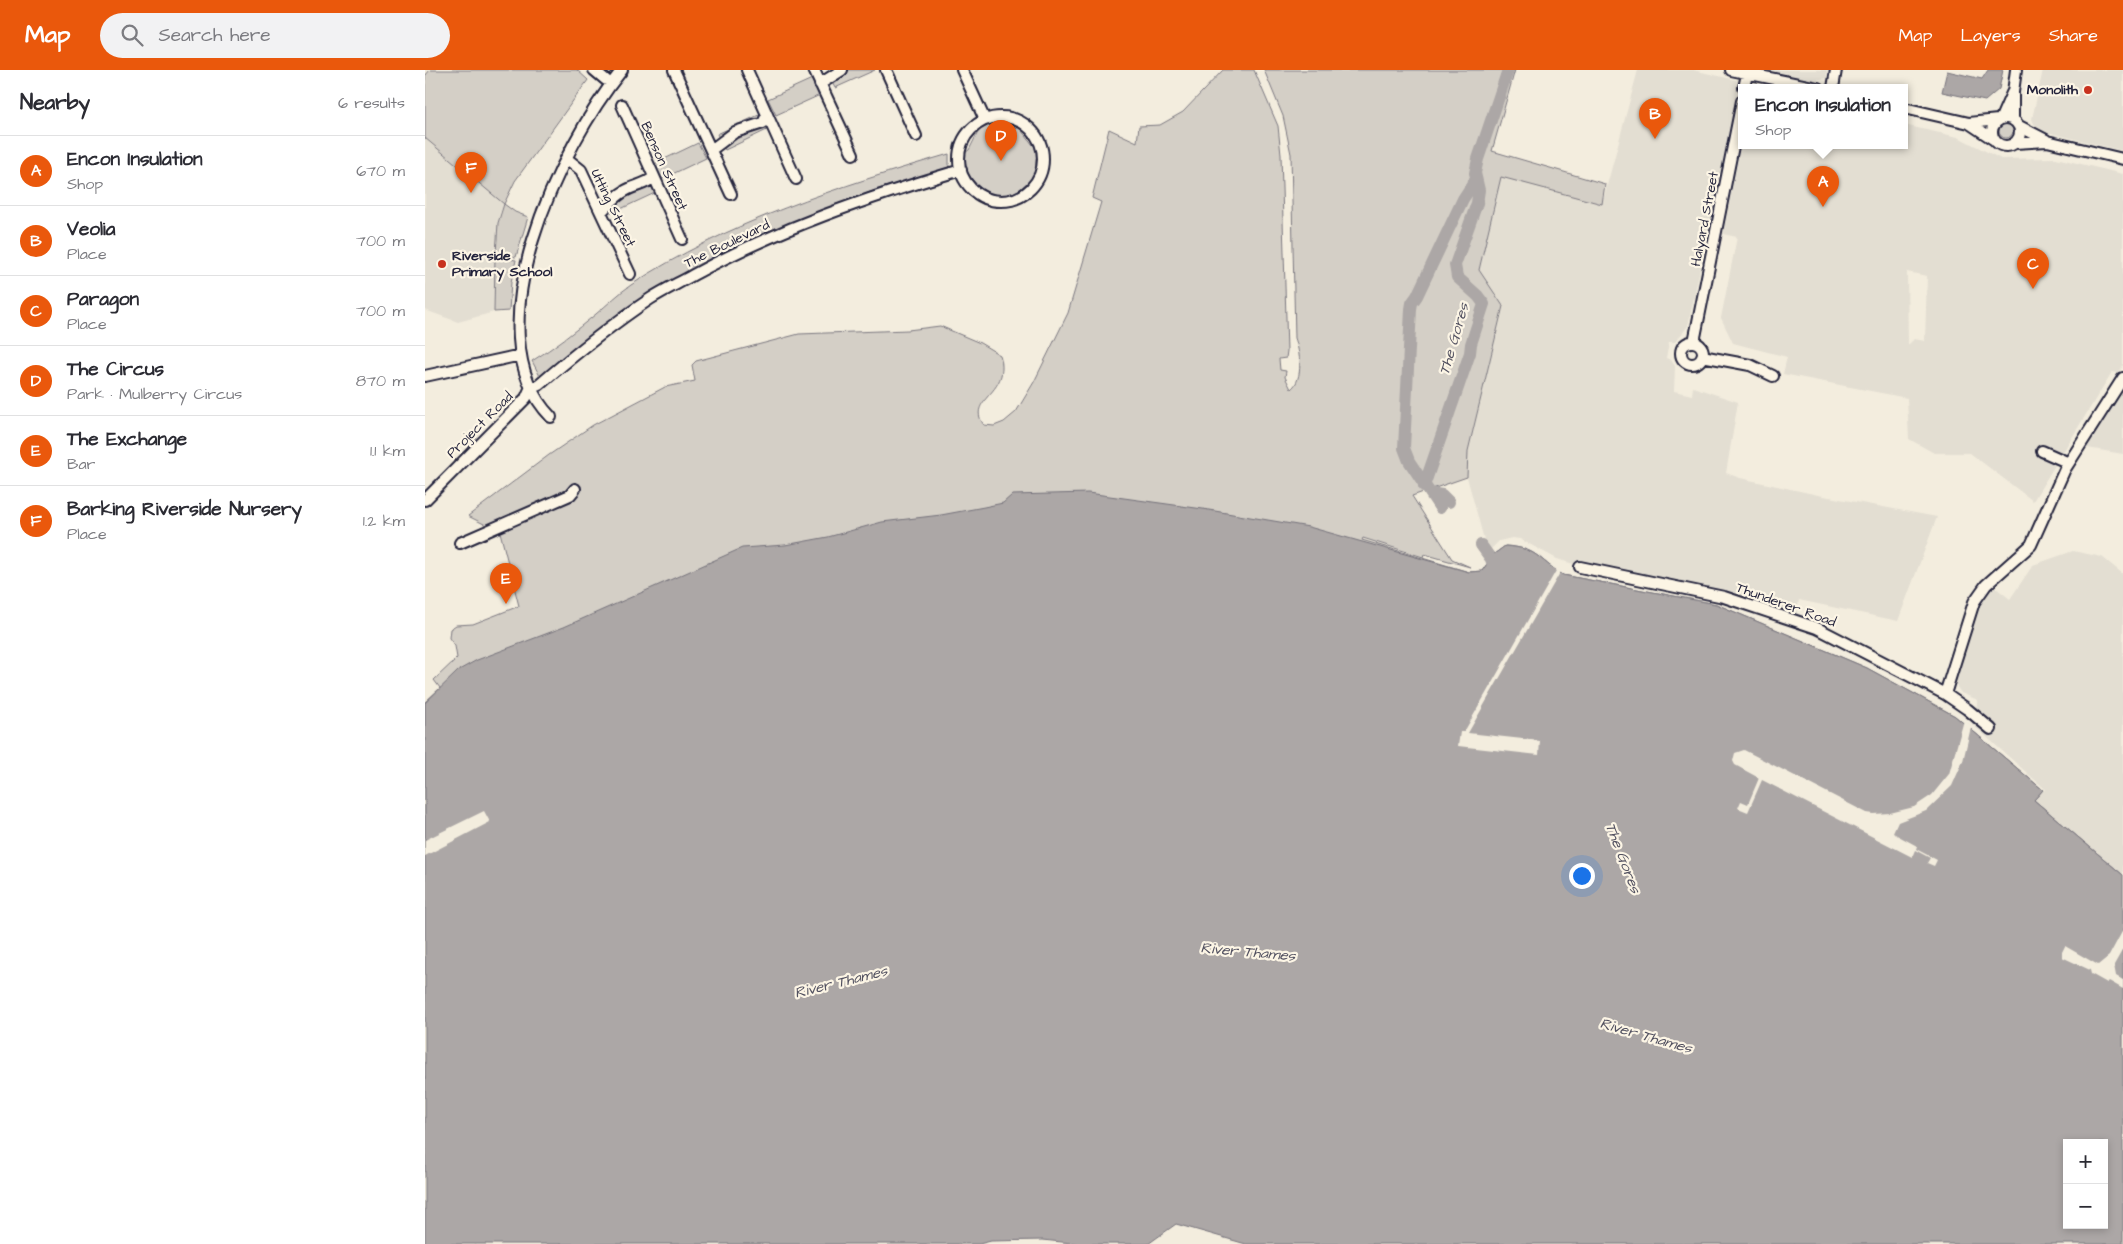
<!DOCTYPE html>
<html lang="en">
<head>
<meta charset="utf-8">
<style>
  :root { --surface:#fff; --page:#f2f2f3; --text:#2b2b33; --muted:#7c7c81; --line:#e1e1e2; --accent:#ea580c }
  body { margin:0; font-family:"Architects Daughter",sans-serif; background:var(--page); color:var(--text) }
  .controls { position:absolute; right:15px; bottom:15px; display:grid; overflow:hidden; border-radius:0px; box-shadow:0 2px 8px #0003 }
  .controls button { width:45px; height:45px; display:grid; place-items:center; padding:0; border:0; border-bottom:1px solid var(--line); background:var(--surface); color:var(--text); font:25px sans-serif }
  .you { position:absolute; left:1156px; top:805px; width:18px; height:18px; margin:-12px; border:4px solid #fff; border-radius:50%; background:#1a73e8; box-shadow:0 0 0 8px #1a73e833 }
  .badge { display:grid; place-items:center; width:32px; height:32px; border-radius:50%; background:var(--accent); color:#fff; font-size:16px; font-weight:700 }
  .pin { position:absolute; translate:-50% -41px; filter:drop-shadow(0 1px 2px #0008) }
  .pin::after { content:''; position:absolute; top:26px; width:18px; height:15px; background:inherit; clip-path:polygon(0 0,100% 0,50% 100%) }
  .popup { position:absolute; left:1313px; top:14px; width:170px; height:65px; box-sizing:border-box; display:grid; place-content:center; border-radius:0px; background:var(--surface); filter:drop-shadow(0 1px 4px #0005); font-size:16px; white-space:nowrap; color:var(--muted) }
  .popup b { font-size:19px; color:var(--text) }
  .popup::after { content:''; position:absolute; left:50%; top:100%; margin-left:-10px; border:10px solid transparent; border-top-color:var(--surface) }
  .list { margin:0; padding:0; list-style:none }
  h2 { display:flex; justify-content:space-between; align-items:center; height:65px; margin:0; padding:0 20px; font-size:21px }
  h2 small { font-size:16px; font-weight:400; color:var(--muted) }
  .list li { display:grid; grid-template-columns:32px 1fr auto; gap:15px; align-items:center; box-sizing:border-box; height:70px; padding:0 20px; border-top:1px solid var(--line) }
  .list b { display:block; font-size:19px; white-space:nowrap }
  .list p { margin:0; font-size:16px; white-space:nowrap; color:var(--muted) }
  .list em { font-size:16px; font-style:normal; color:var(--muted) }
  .icon { flex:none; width:28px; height:28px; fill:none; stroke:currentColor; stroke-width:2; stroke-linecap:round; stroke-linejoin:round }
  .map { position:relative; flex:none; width:1698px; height:1174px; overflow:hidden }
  header { display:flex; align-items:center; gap:30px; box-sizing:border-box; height:70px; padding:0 25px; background:var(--accent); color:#fff }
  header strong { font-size:24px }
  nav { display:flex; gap:28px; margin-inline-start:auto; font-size:18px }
  .search { width:350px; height:45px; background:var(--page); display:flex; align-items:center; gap:12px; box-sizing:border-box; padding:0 18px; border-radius:28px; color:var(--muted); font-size:19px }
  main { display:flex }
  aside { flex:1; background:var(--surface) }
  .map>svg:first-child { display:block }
  .built { fill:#e3ded2; fill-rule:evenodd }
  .green { fill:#d4cfc6; stroke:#7b7880 }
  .water { fill:#aca7a6; stroke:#75727b; fill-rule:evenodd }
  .pier { fill:#f3edde }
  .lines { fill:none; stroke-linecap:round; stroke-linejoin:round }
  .river { stroke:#aca7a6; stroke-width:12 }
  .minor-casing { stroke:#22223b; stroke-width:14 }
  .minor { stroke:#fcf5e5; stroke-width:10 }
  .poi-dot { fill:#c8321e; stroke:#fcf5e5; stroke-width:2 }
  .labels { text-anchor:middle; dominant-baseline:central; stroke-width:4.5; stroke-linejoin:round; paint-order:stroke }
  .poi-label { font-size:14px; font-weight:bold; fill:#22223b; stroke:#fcf5e5; text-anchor:end }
  .street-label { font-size:14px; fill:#22223b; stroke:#fcf5e5 }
  .water-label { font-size:15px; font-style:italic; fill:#525160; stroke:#fcf5e5 }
</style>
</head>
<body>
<header>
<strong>Map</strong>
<div class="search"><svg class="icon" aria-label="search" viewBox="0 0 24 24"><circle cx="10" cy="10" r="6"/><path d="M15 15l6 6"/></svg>Search here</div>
<nav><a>Map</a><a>Layers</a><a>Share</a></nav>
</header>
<main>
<aside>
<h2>Nearby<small>6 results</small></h2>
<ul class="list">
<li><span class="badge">A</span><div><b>Encon Insulation</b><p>Shop</p></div><em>670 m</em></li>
<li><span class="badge">B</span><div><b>Veolia</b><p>Place</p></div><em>700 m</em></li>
<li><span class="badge">C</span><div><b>Paragon</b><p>Place</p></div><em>700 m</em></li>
<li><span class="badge">D</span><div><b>The Circus</b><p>Park · Mulberry Circus</p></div><em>870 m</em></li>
<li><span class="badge">E</span><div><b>The Exchange</b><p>Bar</p></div><em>1.1 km</em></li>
<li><span class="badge">F</span><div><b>Barking Riverside Nursery</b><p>Place</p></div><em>1.2 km</em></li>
</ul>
</aside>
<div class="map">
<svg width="1698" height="1174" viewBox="0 0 1698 1174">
  <rect width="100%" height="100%" fill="#f3edde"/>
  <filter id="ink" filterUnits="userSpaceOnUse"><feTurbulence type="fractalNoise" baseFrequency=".02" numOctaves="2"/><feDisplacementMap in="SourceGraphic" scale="10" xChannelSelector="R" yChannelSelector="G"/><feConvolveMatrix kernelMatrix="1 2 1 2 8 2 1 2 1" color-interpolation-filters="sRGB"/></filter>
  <g filter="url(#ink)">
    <path class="built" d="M 5,0 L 152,0 L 163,10 L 90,111 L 75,143 L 71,174 L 69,242 L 33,252 L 0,240 L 0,6 Z
      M 1213,0 L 1268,0 L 1315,11 L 1263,256 L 1250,272 L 1244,272 L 1241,288 L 1246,290 L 1250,296 L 1249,321 L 1267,325 L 1268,317 L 1313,332 L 1301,403 L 1315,408 L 1393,425 L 1512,447 L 1473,551 L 1374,530 L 1371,546 L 1360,541 L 1355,552 L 1299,527 L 1158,497 L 1132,489 L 1095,469 L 1087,468 L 1074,471 L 1065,480 L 1060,473 L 1042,407 L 1043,381 L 1078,237 L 1054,200 L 1076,106 L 1177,134 Z
      M 1342,0 L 1402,0 L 1402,8 L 1389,10 Z
      M 1618,0 L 1698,0 L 1698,81 L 1621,62 L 1610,56 L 1607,49 Z
      M 1479,55 L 1533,67 L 1576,89 L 1631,88 L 1698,104 L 1698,295 L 1694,303 L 1687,302 L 1608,431 L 1545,383 L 1509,383 L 1484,369 L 1482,328 L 1358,304 L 1362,287 L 1308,273 L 1296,248 L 1312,167 L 1298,164 L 1317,68 L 1317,76 L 1479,76 ZM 1482,202 L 1502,206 L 1500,271 L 1489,269 L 1483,275 Z
      M 1698,315 L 1698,384 L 1662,378 Z
      M 1648,481 L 1677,487 L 1698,504 L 1698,805 L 1609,730 L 1620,719 L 1547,654 L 1553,630 L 1536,623 L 1532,617 L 1530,610 L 1551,534 L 1566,514 L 1585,529 L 1608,495 Z"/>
    <path class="green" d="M 5,0 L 152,0 L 163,10 L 90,111 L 79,134 L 90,142 L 103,147 L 91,187 L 71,184 L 73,153 L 79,134 L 0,68 L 0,6 Z
      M 409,0 L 450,0 L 410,18 L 402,3 Z
      M 798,0 L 829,0 L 853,56 L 856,85 L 862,281 L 861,288 L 854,289 L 855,300 L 861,301 L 860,307 L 866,319 C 879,309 875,282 870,268 L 866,84 L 858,46 L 839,0 L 1090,0 L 1067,81 L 1180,114 L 1177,134 L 1076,107 L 1054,200 L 1078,236 L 1043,381 L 1042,407 L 987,426 L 1027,489 L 1045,497 L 999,484 L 998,487 L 938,468 L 937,470 L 1044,502 L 1057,501 L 1069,484 L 1080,476 C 1113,478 1112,489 1138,505 L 1291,534 L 1442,598 L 1530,646 L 1618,720 L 1609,730 L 1698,805 L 0,784 L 0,632 L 15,618 L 9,610 L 32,588 L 30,576 L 24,568 L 25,559 L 31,555 L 48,554 L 94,536 L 75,462 L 43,446 L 124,385 L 168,355 L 240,317 L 270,311 L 267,295 L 271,291 L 374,264 L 483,260 L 515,256 L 555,273 L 575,285 C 578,294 578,304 573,313 C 565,328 545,337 559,355 L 569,356 L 579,352 L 591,342 L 609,312 L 643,243 L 676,132 L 667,128 L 684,59 L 712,72 L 714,56 L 735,55 L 758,42 Z
      M 387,9 L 395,25 L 351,45 L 343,29 Z
      M 336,44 L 344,59 L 300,80 L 292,64 Z
      M 567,53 L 570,55 L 593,56 L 608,75 L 612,77 L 614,86 L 611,88 L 610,106 L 597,117 L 596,120 C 588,123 581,126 573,125 C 554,123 535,101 541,82 L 544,80 L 554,60 Z
      M1574 61a7 7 0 1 1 14 0a7 7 0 1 1-14 0Z
      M 150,60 L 152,62 L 113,141 L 111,140 L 135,87 Z
      M 273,73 L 281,88 L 237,109 L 229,94 Z
      M 524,84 L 524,98 L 450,120 L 387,145 L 218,228 L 181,253 L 116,308 L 107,291 C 130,277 150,261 171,244 C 183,234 194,223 206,215 C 302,152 415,116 524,84 Z
      M 224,107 L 232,122 L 187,143 L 179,127 Z
      M 70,187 L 91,190 L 86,212 L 84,241 L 69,242 Z"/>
    <path class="water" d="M 1563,0 L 1578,0 L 1574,19 L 1560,31 L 1517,22 L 1522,1 L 1557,9 Z
      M 663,423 L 778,439 L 884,457 L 1044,502 L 1057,501 L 1069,484 L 1080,476 C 1113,478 1112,489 1138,505 L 1291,534 L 1442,598 L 1530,646 L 1618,720 L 1609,730 L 1698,805 L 1698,1174 L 821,1174 L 751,1154 L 723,1174 L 657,1174 L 617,1170 L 566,1171 L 554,1174 L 0,1174 L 0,633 L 34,600 L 52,590 L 139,557 L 317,478 L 360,475 L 403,467 L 457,452 L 516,445 L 559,437 L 578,433 L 587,425 ZM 1642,1073 L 1679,1073 L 1679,1155 L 1642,1155 Z"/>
    <path class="pier" d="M 1132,499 L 1136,501 L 1043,663 L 1115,671 L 1114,685 L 1033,676 L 1035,662 L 1039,662 Z
      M 1539,650 L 1546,657 L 1538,691 L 1527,716 L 1501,741 L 1473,752 L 1468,763 L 1492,776 L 1491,779 L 1512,790 L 1509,796 L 1502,793 L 1505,788 L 1490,780 L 1487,787 L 1337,710 L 1323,742 L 1313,738 L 1316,731 L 1323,734 L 1334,708 L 1310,695 L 1308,691 L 1310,683 L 1319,680 L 1442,743 L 1449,744 L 1465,743 L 1489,737 L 1507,725 L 1524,704 Z
      M 59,741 L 65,752 L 0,786 L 0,770 Z
      M 1698,860 L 1698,879 L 1689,895 L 1691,906 L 1698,910 L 1698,919 L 1684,911 L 1682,913 L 1666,904 L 1665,900 L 1637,887 L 1637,882 L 1640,876 L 1673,895 L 1684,886 Z"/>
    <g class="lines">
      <path class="river" d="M 999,416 L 1045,283 L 1046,274 L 1059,234 L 1053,226 L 1032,207 L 1030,195 L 1052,133 L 1054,120 L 1050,103 L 1053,89 L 1083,0
        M 1005,423 L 1017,425 L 1024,432
        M 1015,438 L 984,391 L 979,378 L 986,239 L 987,233 L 992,226 L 1038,129 L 1051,109
        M 1056,475 L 1066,489 L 1071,504"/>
      <defs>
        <path id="minor" d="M 169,0 L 181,10
          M 249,0 L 306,124
          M 322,0 L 371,109
          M 389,0 L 428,84
          M 461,0 L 491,66
          M 537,0 L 560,50
          M 1306,0 L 1393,18
          M 395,14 L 417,0
          M 1319,18 L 1322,4
          M 1408,18 L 1411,0
          M 197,35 L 257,169
          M 1479,38 L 1544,53 L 1568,69
          M534 89a42 42 0 1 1 84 0a42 42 0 1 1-84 0Z
          M1567 62a14 14 0 1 1 28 0a14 14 0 1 1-28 0Z
          M 1576,48 L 1587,23
          M 1588,49 L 1588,22 L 1591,0
          M 1544,53 L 1573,50
          M 1594,56 L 1621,70
          M 1590,73 L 1622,71 L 1698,89
          M 286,80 L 310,62 L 338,53 L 342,45
          M 141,88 L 156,100 L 205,204
          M 176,142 C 184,134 191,126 200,121 C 210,115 220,115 229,107
          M 1269,272 L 1317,31
          M1256 283a11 11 0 1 1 22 0a11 11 0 1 1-22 0Z
          M 1277,286 L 1325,295 L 1348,306
          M 0,306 L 96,285
          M 105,319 L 114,315 C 150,284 186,255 225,229 C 239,220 254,213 268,205 C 352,159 444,127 536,100
          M 126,347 C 44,263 136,75 197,0
          M 1617,381 L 1644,393
          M 0,430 L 101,328 L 105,319
          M 35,473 L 145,425 L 150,419
          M 1155,497 L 1299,527 L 1392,558 L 1520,624 L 1542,639 L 1566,659
          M 1520,624 L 1549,532 L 1561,515 L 1606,475 L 1640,399 L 1698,308"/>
      </defs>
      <use href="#minor" class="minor-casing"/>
      <use href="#minor" class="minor"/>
    </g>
  </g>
  <g class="poi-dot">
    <circle cx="1663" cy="20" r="5"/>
    <circle cx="17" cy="194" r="5"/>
  </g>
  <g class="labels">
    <g class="poi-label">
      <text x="1653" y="20">Monolith</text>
      <text x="27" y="186" text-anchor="start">Riverside<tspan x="27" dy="16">Primary School</tspan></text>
    </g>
    <g class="street-label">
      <text transform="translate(239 96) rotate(66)">Benson Street</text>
      <text transform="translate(188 138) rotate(64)">Utting Street</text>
      <text transform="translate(1280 149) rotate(-79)">Halyard Street</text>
      <text transform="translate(302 174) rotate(-26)">The Boulevard</text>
      <text transform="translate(55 355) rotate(-45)">Project Road</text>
      <text transform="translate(1361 535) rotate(20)">Thunderer Road</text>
    </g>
    <g class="water-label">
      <text transform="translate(1029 269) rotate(-74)">The Gores</text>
      <text transform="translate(1198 788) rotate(69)">The Gores</text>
      <text transform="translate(823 882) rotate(5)">River Thames</text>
      <text transform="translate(416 912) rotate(-14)">River Thames</text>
      <text transform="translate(1221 966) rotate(16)">River Thames</text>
    </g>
  </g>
</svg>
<div class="controls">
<button>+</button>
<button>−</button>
</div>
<div class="you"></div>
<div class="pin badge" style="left:1398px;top:137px">A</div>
<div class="popup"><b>Encon Insulation</b>Shop</div>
<div class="pin badge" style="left:1230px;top:69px">B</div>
<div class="pin badge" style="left:1608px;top:219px">C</div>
<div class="pin badge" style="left:576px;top:91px">D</div>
<div class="pin badge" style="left:81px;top:534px">E</div>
<div class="pin badge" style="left:46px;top:123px">F</div>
</div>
</main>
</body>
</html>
